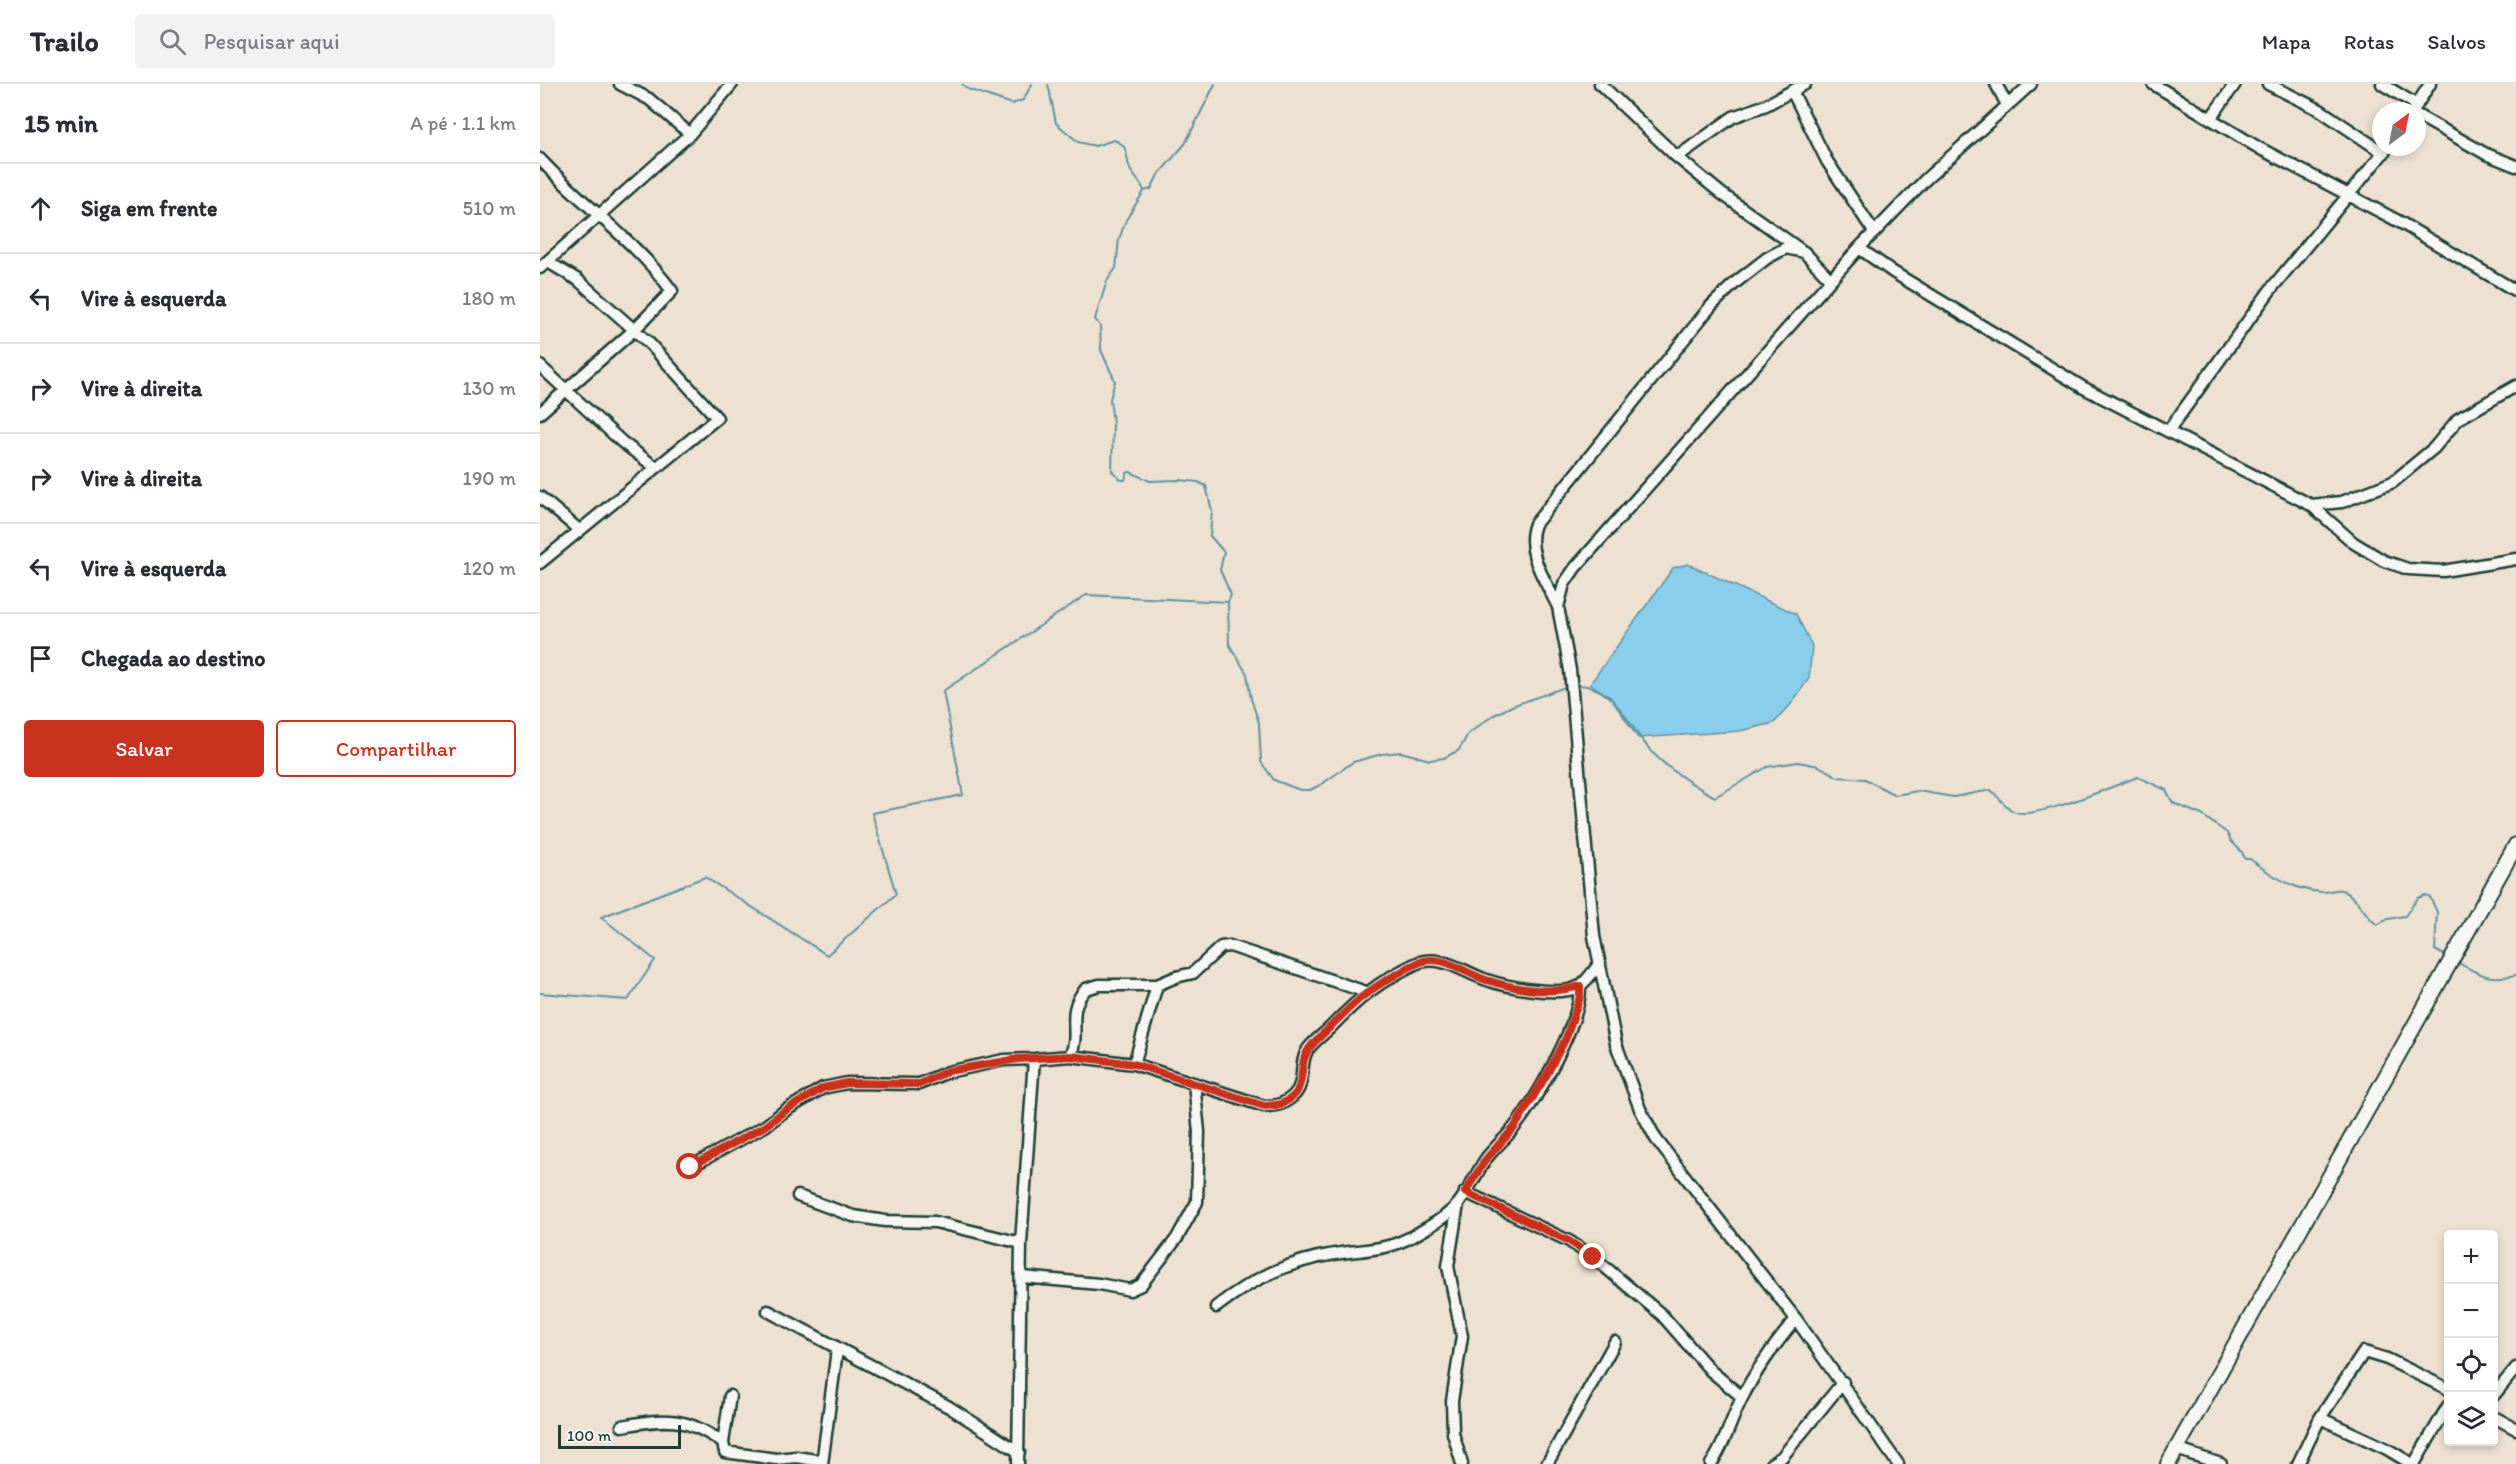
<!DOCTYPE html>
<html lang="pt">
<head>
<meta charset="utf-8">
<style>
  :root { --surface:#fff; --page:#f2f2f3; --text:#2b2b33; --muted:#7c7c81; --line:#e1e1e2; --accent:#c8321e }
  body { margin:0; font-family:Itim,sans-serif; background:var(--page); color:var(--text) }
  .controls { position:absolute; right:18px; bottom:18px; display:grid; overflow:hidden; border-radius:6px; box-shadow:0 3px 9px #0003 }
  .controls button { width:54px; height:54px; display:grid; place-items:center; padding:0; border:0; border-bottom:2px solid var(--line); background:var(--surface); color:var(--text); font:30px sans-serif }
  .compass { position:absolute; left:1832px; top:18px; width:54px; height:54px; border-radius:50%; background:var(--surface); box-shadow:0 3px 9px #0003; rotate:32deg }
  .scale { position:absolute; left:18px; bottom:15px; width:123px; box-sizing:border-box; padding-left:6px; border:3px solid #1f3d34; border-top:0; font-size:16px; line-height:21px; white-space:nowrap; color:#1f3d34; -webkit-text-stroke:4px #f6f6f2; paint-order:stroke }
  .stop { position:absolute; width:18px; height:18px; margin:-14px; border:4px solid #c8321e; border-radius:50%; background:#fff }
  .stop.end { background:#c8321e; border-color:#fff; box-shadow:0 2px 6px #0008 }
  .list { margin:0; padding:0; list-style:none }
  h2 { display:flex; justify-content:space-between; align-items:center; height:78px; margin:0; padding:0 24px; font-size:26px }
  h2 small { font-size:20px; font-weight:400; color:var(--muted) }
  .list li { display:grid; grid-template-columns:39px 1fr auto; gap:18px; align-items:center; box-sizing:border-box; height:90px; padding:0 24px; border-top:2px solid var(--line) }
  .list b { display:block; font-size:22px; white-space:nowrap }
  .list em { font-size:20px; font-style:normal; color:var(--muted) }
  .actions { display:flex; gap:12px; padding:18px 24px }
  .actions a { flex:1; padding:14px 0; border:2px solid var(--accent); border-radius:6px; text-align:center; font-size:21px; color:var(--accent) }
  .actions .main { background:var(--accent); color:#fff }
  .icon { flex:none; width:33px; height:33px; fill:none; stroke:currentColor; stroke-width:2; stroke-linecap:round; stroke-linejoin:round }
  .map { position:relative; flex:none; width:1976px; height:1380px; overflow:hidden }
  header { display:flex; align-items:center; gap:36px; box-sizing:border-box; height:84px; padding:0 30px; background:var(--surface); border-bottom:2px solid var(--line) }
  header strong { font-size:28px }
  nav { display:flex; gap:33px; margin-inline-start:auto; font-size:21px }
  .search { width:420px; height:54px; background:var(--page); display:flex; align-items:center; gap:15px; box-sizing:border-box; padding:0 21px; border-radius:6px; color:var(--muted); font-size:22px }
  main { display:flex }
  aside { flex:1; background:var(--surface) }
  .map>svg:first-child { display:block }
  .water { fill:#8bcdec; stroke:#6093a2; stroke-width:1.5 }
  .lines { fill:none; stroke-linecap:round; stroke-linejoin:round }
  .stream { stroke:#6093a2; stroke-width:2 }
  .minor-casing { stroke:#1f3d34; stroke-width:15 }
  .major-casing { stroke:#1f3d34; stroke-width:18 }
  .minor { stroke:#f6f6f2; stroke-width:10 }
  .major { stroke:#f6f6f2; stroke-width:14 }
  .route { stroke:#c8321e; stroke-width:8 }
</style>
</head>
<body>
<header>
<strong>Trailo</strong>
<div class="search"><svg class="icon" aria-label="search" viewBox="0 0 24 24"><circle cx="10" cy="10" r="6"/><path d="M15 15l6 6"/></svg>Pesquisar aqui</div>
<nav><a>Mapa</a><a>Rotas</a><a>Salvos</a></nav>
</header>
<main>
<aside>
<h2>15 min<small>A pé · 1.1 km</small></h2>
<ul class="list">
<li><svg class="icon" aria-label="ahead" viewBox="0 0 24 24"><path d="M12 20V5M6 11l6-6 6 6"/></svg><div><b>Siga em frente</b></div><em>510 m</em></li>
<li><svg class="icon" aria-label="left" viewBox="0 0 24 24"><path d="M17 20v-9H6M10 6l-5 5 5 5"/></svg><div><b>Vire à esquerda</b></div><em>180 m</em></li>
<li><svg class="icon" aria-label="right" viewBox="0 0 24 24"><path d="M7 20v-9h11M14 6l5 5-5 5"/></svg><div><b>Vire à direita</b></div><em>130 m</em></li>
<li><svg class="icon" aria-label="right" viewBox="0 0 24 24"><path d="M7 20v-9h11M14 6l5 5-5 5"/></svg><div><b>Vire à direita</b></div><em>190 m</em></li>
<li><svg class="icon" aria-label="left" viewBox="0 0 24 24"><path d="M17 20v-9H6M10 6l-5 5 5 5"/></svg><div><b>Vire à esquerda</b></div><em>120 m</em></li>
<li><svg class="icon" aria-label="arrive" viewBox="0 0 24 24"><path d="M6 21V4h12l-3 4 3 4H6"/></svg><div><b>Chegada ao destino</b></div></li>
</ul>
<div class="actions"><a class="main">Salvar</a><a>Compartilhar</a></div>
</aside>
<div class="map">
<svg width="1976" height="1380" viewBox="0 0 1976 1380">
  <rect width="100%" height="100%" fill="#ede1d2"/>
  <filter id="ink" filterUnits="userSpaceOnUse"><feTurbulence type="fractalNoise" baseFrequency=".0167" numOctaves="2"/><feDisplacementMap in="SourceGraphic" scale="12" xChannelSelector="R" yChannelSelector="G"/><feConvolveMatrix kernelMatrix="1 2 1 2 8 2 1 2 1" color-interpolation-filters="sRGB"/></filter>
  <g filter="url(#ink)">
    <path class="water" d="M 1148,480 L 1256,530 L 1272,562 L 1269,594 L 1252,619 L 1234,639 L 1200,647 L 1098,654 L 1070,613 L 1050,600 L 1133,484 Z"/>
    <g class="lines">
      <path class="stream" d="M 422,0 L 428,5 L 472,20 L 483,16 L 492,0
        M 508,0 L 516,39 L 538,58 L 555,62 L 574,56 C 590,62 585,72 590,85 C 594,93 601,98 604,107
        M 675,0 L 645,60 L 618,91 L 611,105 L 604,107 L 586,136 L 579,155 L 576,184 L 567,197 L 555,235 L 560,242 L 561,266 L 575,297 L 570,315 L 573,339 L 572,387 L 581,396 L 585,396 L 587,389 L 590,388 L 610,397 L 640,396 L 658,398 L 666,402 L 672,427 L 670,452 L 684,468 L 680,486 L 691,511 L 688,518
        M 1034,601 C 1077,598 1090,649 1117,673 C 1134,689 1155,702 1175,713 L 1227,683 L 1258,678 L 1279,682 L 1298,693 L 1325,695 L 1355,711 L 1378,707 L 1413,713 L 1451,706 C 1458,713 1466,723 1473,727 C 1492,738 1575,701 1598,693 L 1626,706 L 1633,719 L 1662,731 L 1687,749 L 1691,757 L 1702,768 L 1705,775 L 1710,775 C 1730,791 1755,807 1781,808 C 1790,809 1796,803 1804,807 C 1817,813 1825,831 1837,841 L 1848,835 L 1865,832 L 1878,814 L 1886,811 L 1890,813 L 1897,828 L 1895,866 L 1908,873
        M 1915,877 C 1941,891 1947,897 1976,891
        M 0,909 L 88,916 L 115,876 L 61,833 L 165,793 L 287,871 L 356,810 L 332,729 L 423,711 L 403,607 L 546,511 L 688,518 L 689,560 L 707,590 L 711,615 L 719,639 L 721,678 L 734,696 L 760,706 L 770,706 L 782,700 L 813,678 L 842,670 L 861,668 L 890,676 L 904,674 L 919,666 L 928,650 L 952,632 L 972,622 L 1028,602"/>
      <defs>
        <path id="minor" d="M 80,0 L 109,15 L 150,50
          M 1060,0 L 1137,73 L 1182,110 L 1261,166
          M 1456,0 L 1467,21
          M 1613,0 L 1719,64 L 1858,137 L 1976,207
          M 1728,0 L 1780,26 L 1844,69
          M 1842,0 L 1877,21
          M 1252,7 L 1287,77 L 1334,148
          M 1874,25 L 1890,0
          M 1877,31 L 1946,70 L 1976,82
          M 1671,34 L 1695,0
          M 1137,73 L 1193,33 L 1226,21 L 1265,0
          M 0,75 C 42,121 95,156 132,207 L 93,247 L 0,329
          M 1319,164 L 1353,188 L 1544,304 L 1771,421 L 1814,459 L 1844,477 L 1868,485 L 1903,487 L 1976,475
          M 0,184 L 150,50 L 192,0
          M 0,282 L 82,358 L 115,383
          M 1629,346 L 1731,205 L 1848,63
          M 0,413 L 39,446
          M 1771,421 L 1802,418 L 1853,398 L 1894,364 L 1918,335 L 1976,302
          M 0,479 L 177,334 L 109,259 L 38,196 L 8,178
          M 1018,523 C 1006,497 984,468 995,440 L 1171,222 L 1196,198 L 1227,174 L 1246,164 L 1264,168 L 1290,195
          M 530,972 C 542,948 524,928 546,905 L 559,901 L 617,901 L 636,893 L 653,889 L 681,863 L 690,862 L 826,908
          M 594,980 L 617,901
          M 150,1083 L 225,1042 L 246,1026 L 283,1004 L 307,999 L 379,1000 L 408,988 L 464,976 L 494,975
          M 925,1108 L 1029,1157 L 1053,1173 L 1122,1231 L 1171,1287 L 1202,1313
          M 258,1112 L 313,1132 L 345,1137 L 395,1138 L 481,1159
          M 918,1120 L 908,1182 L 922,1252 L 912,1317 L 913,1349 L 922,1380
          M 482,1193 L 559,1200 L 590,1206 L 601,1201 L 637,1154 L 657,1118 L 659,1048 L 654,999
          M 676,1223 C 712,1195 749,1177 795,1170 C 815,1166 839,1167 858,1159 C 875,1152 908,1133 919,1119 C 929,1106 936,1090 945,1076 C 953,1065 964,1056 973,1045 C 995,1018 1042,937 1040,902
          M 228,1227 L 409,1323 L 479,1368
          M 1954,1311 L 1976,1284
          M 190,1312 L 183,1359 L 185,1368 L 236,1375 L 256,1373 L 282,1377
          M 1954,1333 L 1976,1345
          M 1780,1334 L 1847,1365 L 1872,1380
          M 82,1342 C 125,1334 146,1332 183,1359
          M 1636,1365 L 1681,1380
          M 282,1380 L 297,1266
          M 478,1380 L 481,1159 L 494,975 L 530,972 L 594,980 L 724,1022 C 736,1022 743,1021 753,1012 C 767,999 758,980 768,965 C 774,957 784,950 791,943 C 819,914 838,898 875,880 C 899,869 922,887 944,895 C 965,903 1018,913 1038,903 C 1046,899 1054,886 1060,879
          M 1007,1380 L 1075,1258
          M 1171,1380 C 1186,1359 1191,1334 1203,1312 C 1217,1284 1236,1259 1256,1235
          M 1231,1380 L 1242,1373 L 1303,1298
          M 1358,1380 L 1256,1235 L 1116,1055 L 1100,1025 L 1076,960 L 1054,852 L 1030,586 L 1018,523 L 1024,500 L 1035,484 L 1319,164 L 1386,95 L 1491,0
          M 1758,1380 L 1780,1334 L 1824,1268 L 1847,1275 L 1908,1305
          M 1874,1380 L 1908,1322"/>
        <path id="major" d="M 1628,1380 L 1976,761"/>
      </defs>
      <use href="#minor" class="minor-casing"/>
      <use href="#major" class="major-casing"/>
      <use href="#minor" class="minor"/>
      <use href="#major" class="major"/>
    </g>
  </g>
  <g class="lines" filter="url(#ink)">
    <path class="route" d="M 150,1083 L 225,1042 L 246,1026 L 283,1004 L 307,999 L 380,1000 L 408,987 L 478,975 L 530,972 L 594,980 L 724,1022 C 737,1022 747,1020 756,1009 C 764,997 760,982 766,970 C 771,959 782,952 790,943 C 816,917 825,908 857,890 C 867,885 879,876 891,876 C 911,876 927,890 946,896 C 975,905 1010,911 1040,902 L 1040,913 L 1026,954 L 1006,992 L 974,1044 L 946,1075 L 925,1108 L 1029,1157 L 1053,1173"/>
  </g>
</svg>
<div class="controls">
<button>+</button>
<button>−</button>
<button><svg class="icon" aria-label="locate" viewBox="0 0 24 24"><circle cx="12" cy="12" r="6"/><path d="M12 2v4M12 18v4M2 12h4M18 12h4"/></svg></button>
<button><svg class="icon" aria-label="layers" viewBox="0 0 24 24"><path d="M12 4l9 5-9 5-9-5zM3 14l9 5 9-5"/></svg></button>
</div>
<svg class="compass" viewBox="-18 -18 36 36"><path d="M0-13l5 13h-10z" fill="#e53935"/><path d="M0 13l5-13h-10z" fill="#7c7c81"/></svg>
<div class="scale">100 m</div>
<div class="stop" style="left:150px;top:1083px"></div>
<div class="stop end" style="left:1053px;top:1173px"></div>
</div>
</main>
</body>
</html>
